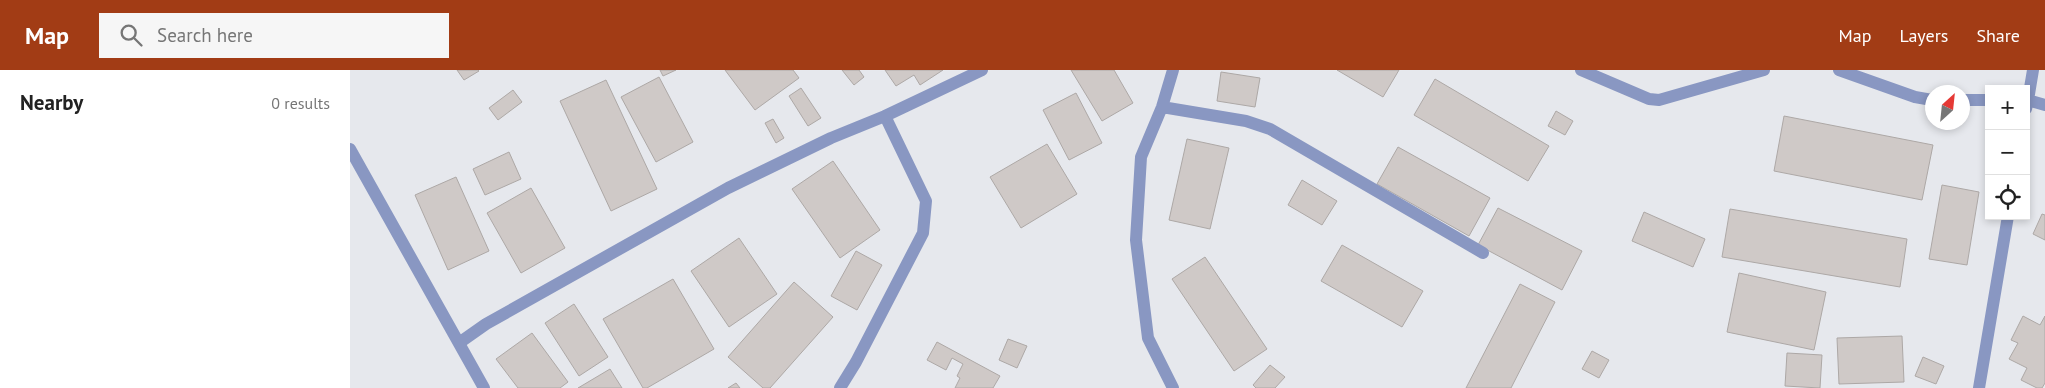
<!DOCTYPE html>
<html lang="en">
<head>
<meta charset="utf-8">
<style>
  :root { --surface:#fff; --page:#f6f6f6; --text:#222; --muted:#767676; --line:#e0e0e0; --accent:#a23c15 }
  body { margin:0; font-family:"PT Sans",sans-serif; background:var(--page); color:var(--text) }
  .controls { position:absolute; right:15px; top:15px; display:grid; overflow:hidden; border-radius:0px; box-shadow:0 2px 8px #0003 }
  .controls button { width:45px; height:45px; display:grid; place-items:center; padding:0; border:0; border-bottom:1px solid var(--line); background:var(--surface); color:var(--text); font:25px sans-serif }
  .compass { position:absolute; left:1575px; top:15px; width:45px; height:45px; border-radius:50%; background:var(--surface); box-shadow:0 2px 8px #0003; rotate:27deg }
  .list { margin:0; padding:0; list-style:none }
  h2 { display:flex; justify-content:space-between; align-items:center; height:65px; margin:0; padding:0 20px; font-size:21px }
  h2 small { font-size:16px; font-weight:400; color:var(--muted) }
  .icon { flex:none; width:28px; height:28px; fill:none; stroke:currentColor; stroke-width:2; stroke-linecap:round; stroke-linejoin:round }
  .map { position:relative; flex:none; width:1695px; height:318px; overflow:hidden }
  header { display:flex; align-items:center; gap:30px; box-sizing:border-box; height:70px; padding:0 25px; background:var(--accent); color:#fff }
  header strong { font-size:24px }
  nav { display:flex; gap:28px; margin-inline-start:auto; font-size:18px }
  .search { width:350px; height:45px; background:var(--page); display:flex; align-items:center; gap:12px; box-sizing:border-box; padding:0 18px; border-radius:0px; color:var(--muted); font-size:19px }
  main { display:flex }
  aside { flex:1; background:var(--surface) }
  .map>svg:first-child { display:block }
  .building { fill:#cfc9c7; stroke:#ada8a6 }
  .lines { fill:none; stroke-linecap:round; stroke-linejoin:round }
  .street { stroke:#8997c2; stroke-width:12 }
</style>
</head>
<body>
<header>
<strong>Map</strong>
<div class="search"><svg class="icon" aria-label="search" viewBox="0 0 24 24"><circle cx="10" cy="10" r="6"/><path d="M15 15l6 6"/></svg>Search here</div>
<nav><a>Map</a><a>Layers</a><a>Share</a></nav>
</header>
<main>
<aside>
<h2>Nearby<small>0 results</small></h2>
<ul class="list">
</ul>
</aside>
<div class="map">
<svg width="1695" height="318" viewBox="0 0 1695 318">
  <rect width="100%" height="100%" fill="#e6e8ed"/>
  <path class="building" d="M 107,0 L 128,0 L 129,1 L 114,10 Z
    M 310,0 L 326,0 L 313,6 Z
    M 375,0 L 443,0 L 449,8 L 405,40 Z
    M 492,0 L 509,0 L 514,7 L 504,15 Z
    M 535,0 L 593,0 L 570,15 L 564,5 L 546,16 Z
    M 721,0 L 764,0 L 783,33 L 752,51 Z
    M 987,0 L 1049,0 L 1033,27 Z
    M 871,2 L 910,8 L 905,37 L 867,31 Z
    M 309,7 L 343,72 L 306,92 L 271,27 Z
    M 1085,9 L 1199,76 L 1178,111 L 1064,45 Z
    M 256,10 L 307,119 L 261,141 L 210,31 Z
    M 451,18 L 471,48 L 458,56 L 439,26 Z
    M 163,20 L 172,32 L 148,50 L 139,38 Z
    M 726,23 L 752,73 L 719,90 L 693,40 Z
    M 1206,41 L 1223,51 L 1215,65 L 1198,56 Z
    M 1434,46 L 1583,75 L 1572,130 L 1424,101 Z
    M 423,49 L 434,68 L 426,73 L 415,53 Z
    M 837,69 L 879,78 L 860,159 L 819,150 Z
    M 697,74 L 727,124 L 671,158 L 640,107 Z
    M 1048,77 L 1140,128 L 1119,166 L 1027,114 Z
    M 159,82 L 171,109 L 135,125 L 123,99 Z
    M 483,91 L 530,160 L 490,188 L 442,119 Z
    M 106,107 L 139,181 L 98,200 L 65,125 Z
    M 952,110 L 987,131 L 972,155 L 938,135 Z
    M 1592,115 L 1629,122 L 1617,195 L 1579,189 Z
    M 181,118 L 215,178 L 171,203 L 137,143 Z
    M 1148,138 L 1232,181 L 1212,220 L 1128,175 Z
    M 1380,139 L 1557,169 L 1550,217 L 1372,187 Z
    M 1294,142 L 1355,169 L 1343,197 L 1282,171 Z
    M 1692,144 L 1695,145 L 1695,170 L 1683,164 Z
    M 389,168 L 427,224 L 379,257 L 341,201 Z
    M 992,175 L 1073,221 L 1052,257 L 971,211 Z
    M 506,181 L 532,195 L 507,240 L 481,226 Z
    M 855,187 L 917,279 L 884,301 L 822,209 Z
    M 1389,203 L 1476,222 L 1464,280 L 1377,262 Z
    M 323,209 L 364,279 L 297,318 L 293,318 L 253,249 Z
    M 444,212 L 483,247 L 420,318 L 413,318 L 378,287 Z
    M 1170,214 L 1205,232 L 1161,318 L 1116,318 Z
    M 224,234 L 258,287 L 229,306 L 195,253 Z
    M 1673,246 L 1690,255 L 1695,246 L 1695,313 L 1692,318 L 1687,318 L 1671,310 L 1677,298 L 1659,289 L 1668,273 L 1661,270 Z
    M 182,263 L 218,312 L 210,318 L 168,318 L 146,289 Z
    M 1552,266 L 1554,312 L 1489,314 L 1487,268 Z
    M 658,269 L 677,276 L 667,298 L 649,290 Z
    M 587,272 L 650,306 L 643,318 L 605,318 L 610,308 L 607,306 L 613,294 L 602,288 L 596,300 L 577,290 Z
    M 1242,281 L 1259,290 L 1249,308 L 1232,299 Z
    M 1437,283 L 1472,285 L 1470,318 L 1435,316 Z
    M 1573,287 L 1594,296 L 1586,314 L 1565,306 Z
    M 920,295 L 935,307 L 925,318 L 906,318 L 903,315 Z
    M 260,299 L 272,318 L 228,318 Z
    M 386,313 L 390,318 L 378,318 Z"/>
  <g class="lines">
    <path class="street" d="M 823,0 L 812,37 L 791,87 L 786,170 L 798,268 L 823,318
      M 1231,0 L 1299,29 L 1309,30 L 1414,0
      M 1489,0 L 1565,27 L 1582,30
      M 1612,30 L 1639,30
      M 1676,30 L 1678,30 L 1683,0
      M 812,37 L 896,51 L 920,59 L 1133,183
      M 1676,39 L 1678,30 L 1695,35
      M 0,79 L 134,318
      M 109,273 L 136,254 L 378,118 L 481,68 L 535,46 L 632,0
      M 490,318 L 506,292 L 573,163 L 576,131 L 535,46
      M 1629,318 L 1658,146"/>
  </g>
</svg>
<div class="controls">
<button>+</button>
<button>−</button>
<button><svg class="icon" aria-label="locate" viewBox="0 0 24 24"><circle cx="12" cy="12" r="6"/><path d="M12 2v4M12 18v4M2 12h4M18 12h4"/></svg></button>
</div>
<svg class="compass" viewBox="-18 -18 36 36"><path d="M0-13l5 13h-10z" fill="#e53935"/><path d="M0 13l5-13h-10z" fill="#767676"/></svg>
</div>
</main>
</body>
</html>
